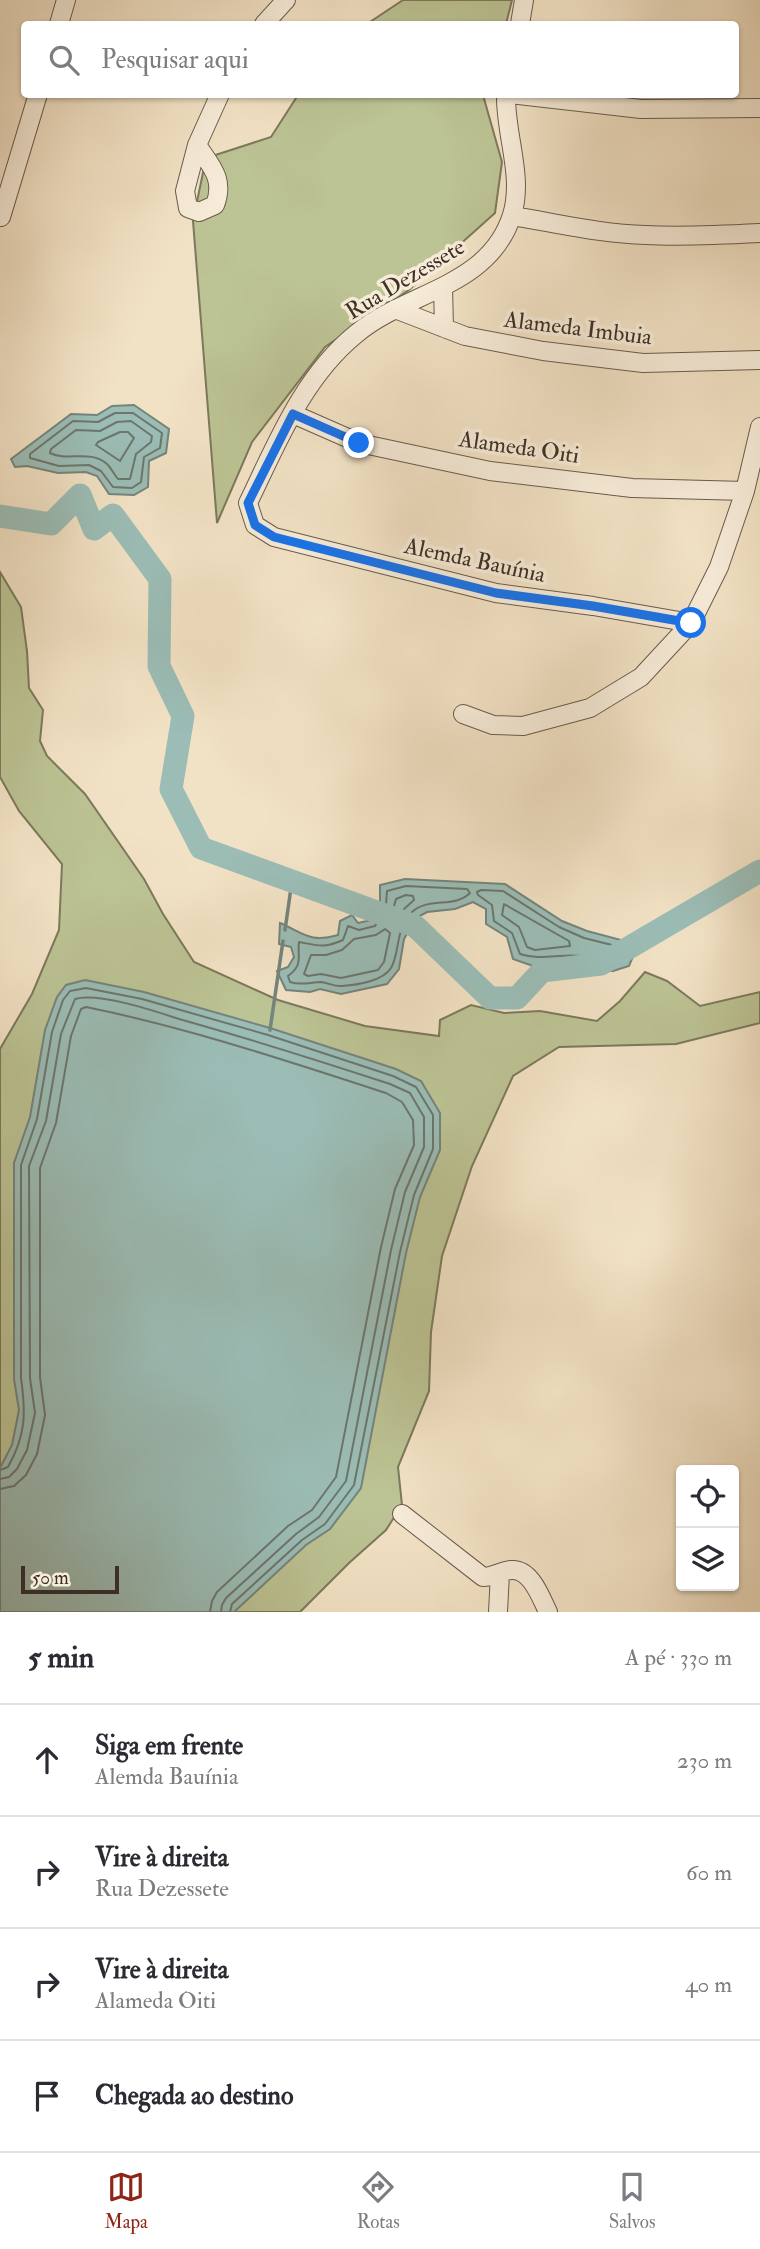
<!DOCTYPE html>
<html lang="pt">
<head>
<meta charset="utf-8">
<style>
  :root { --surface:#fff; --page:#f2f2f3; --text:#2b2b33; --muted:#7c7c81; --line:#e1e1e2; --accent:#8f2418 }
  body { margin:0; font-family:"IM FELL Double Pica",serif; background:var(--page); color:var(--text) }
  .controls { position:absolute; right:21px; bottom:21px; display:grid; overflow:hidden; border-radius:7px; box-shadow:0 2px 5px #0004 }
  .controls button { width:63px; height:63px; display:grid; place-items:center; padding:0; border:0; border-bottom:2px solid var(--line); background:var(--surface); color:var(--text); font:35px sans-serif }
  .scale { position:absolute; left:21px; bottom:18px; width:98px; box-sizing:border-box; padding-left:7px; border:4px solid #3d2f25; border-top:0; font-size:19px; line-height:24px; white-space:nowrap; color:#3d2f25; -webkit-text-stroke:5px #f7ecd9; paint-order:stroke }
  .stop { position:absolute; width:21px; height:21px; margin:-16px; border:5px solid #1a73e8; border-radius:50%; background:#fff }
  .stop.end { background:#1a73e8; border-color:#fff; box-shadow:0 2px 7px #0008 }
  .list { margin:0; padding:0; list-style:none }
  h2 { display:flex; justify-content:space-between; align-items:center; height:91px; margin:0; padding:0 28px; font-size:30px }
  h2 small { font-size:23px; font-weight:400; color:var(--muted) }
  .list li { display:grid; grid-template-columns:46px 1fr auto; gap:21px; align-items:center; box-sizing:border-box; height:112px; padding:0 28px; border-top:2px solid var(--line) }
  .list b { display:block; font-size:26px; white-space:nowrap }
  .list p { margin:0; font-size:23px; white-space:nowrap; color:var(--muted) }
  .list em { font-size:23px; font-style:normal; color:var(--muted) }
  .icon { flex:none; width:38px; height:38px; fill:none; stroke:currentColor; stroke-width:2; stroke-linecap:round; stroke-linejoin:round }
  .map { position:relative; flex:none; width:760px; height:1612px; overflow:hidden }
  .search { position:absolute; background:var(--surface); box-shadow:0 2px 5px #0004; left:21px; right:21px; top:21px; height:77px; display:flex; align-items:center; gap:18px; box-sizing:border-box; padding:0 24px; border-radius:7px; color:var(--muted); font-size:26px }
  .sheet { height:539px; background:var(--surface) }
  nav { display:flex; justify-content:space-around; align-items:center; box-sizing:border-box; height:98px; border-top:2px solid var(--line); background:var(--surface); font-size:19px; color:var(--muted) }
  nav a { display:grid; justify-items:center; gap:4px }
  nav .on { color:var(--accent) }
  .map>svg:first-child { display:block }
  .green { fill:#bcc394; stroke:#7c795c; stroke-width:2 }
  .water { fill:#9bbdb6; stroke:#75847c; stroke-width:2 }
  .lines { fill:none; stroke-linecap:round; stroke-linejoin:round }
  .shore { stroke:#6c766e; stroke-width:2 }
  .stream { stroke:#75847c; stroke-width:3.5 }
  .river { stroke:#9bbdb6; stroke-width:23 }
  .minor-casing { stroke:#6a5c4d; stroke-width:20 }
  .minor { stroke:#f7ecd9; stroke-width:18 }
  .route { stroke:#1a73e8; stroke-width:9 }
  .labels { text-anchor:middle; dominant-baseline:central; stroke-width:7; stroke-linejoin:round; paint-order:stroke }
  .street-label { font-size:23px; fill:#3d2f25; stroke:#f7ecd9 }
</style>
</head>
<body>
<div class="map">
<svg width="760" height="1612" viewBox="0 0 760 1612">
  <rect width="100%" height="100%" fill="#f2e2c5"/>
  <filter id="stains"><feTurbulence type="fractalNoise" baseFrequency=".00286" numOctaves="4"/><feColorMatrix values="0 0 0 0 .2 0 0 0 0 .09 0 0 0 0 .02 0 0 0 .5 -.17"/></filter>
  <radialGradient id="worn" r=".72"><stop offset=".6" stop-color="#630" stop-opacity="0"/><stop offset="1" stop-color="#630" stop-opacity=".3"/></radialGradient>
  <path class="green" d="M 403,0 L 512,0 L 506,24 L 367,24 Z
    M 298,95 L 483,95 L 502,162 L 495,213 L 409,290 L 325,347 L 252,442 L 217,523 L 193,221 L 206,158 L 271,137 Z
    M 0,572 L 21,607 L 27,651 L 29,688 L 43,710 L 40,741 L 47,756 L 85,794 L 144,879 L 163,914 L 194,962 L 278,1000 L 365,1026 L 439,1036 L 440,1020 L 471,1005 L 504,1013 L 540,1011 L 597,1021 L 620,1001 L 645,972 L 667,981 L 700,1006 L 760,992 L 760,1023 L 676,1044 L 559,1047 L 513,1076 L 472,1166 L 442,1256 L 431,1332 L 429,1391 L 398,1467 L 402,1505 L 386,1530 L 349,1563 L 300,1612 L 0,1612 L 0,1049 L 32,994 L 59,930 L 62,864 L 19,811 L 0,777 Z"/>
  <path class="water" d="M 134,405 L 169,429 L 166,453 L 149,461 L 148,487 L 134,495 L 109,494 L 97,476 L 86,472 L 58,473 L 27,466 L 15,467 L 11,459 L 71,414 L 97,415 L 112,406 Z
    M 405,879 L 505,884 L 562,921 L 587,931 L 625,941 L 634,954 L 629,966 L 613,971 L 597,971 L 582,963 L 553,963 L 533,966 L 513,959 L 507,937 L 486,924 L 486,909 L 473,902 L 455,909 L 427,912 L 416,918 L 404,939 L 399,969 L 387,984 L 341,994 L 320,989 L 310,992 L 286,990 L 277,971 L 288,967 L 294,957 L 291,947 L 279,944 L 280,923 C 305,934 310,943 338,935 L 340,921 L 352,915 L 358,923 L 372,920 L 380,903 L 380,885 Z
    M 85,980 L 144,992 L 270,1028 L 396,1069 L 421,1081 L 440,1113 L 440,1150 L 420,1197 L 406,1253 L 361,1488 L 330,1529 L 306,1545 L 234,1612 L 0,1612 L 0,1468 L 12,1445 L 19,1410 L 14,1379 L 14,1163 L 30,1117 L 45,1030 L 57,997 L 66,985 Z"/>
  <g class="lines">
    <path class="shore" d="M 115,413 L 133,413 L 162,433 L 160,448 L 144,457 L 141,482 L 132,488 L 113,487 L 101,471 L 89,465 L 59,466 L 30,458 L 30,454 L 73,421 L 98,422 Z
      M 117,422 L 131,421 L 152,436 L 151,442 L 136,454 L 130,479 L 118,479 C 114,474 111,468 107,464 C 90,449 67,462 50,453 L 51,449 L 76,430 L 100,431 Z
      M 120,432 L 128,432 L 134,438 L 120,461 L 96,445 L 98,442 Z
      M 406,886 L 467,889 L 470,893 C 454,909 428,896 411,913 C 395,930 400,953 391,968 C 383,981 357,985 342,986 C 335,987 329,983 321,982 C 310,982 302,986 290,982 L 288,976 C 304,964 297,957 299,942 C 317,945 323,949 343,940 L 348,926 L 359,930 L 375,926 L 386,905 L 387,891 Z
      M 481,890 L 503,891 L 559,927 L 584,938 L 620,947 L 625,954 L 624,959 C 618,963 611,964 603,964 C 595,963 589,957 582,956 C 561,953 541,961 520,954 L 512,933 L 494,921 L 492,905 L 478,895 L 477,892 Z
      M 406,895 L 413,896 L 414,900 L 404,909 L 397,920 L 392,921 L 391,917 L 396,899 Z
      M 504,904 L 569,941 L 570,946 L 535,950 L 527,947 L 519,927 L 502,915 Z
      M 385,929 L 390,933 L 384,962 L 378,970 L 341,978 L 321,974 L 308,976 L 304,974 L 311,955 L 326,955 L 342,950 L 354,939 L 376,935 Z
      M 0,1470 L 8,1467 C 26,1435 26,1413 21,1378 L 21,1165 L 37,1119 L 52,1032 L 63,1000 L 70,991 L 86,988 L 142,999 L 268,1035 L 393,1076 L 416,1087 L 433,1115 L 433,1149 L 414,1195 L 400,1252 L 354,1485 L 325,1524 L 302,1540 L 232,1604 L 230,1612
      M 0,1479 L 9,1477 L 17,1469 L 27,1450 L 35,1413 L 30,1378 L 29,1166 L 46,1121 L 61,1034 L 75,999 C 98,992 155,1011 179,1019 C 250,1039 320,1061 390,1084 L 410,1093 L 424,1117 L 424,1147 L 405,1192 L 391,1250 L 346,1481 L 319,1517 L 296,1534 L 226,1598 L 222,1605 L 221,1612
      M 0,1489 L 14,1486 L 26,1475 L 37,1454 L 45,1415 L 40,1377 L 40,1168 L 56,1123 L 71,1036 L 81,1009 L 86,1007 C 189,1028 287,1061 386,1093 L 402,1102 L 413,1120 L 414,1145 L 395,1189 L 381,1247 L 336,1477 L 312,1510 L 288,1526 L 217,1592 L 212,1601 L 210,1612"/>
    <path class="stream" d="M 285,930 L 292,881
      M 270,1030 L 283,941"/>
    <path class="river" d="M 0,516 L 51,524 L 80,495 L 94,529 L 113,515 L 160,579 L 159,666 L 183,716 L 171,789 L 201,848 L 415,926 L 490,998 L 517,998 L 542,971 L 601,964 L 760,871"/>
    <defs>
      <path id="minor" d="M 59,24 L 66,0
        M 264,24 L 286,0
        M 520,24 L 524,0
        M 506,94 C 505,135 524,176 512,215 C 489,288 407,291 356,334 C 303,377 277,443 248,503 L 255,525 L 274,537 L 496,593 L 593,606 L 691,623
        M 510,94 L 641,109 L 760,108
        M 197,145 C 211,166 225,179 215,205 L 199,212 L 188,208 L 185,191 L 197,145 L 220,94
        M 512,216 C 556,223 601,234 646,235 C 684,237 722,235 760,233
        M 1,217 L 38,94
        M 443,287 L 444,328
        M 395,309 L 465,336 L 543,351 L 643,363 L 760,360
        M 293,414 L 359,443 L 490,471 L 632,488 L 745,491
        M 463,714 L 493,725 L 523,726 L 590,708 L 641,677 L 691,623 L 719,567 L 745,491 L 760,427
        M 402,1514 L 483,1577 C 493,1577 501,1571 511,1570 C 531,1568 541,1598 548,1612
        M 498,1612 L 500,1573"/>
    </defs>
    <use href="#minor" class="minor-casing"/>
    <use href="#minor" class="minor"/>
  </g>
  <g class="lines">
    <path class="route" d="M 359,443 L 293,414 L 248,503 L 255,525 L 274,537 L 496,593 L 593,606 L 691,623"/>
  </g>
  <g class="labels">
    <g class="street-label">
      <text transform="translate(405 279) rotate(-31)">Rua Dezessete</text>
      <text transform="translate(578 328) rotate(7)">Alameda Imbuia</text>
      <text transform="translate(519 447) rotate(8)">Alameda Oiti</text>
      <text transform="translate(475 560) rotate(12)">Alemda Bauínia</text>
    </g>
  </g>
  <rect width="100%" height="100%" filter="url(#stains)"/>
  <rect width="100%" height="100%" fill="url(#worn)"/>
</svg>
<div class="controls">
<button><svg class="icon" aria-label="locate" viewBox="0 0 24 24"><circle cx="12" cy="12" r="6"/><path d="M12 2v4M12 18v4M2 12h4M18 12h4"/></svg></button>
<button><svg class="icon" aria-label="layers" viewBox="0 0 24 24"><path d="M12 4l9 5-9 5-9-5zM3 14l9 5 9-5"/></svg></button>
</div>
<div class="scale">50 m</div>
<div class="stop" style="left:691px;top:623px"></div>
<div class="stop end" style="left:359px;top:443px"></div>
<div class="search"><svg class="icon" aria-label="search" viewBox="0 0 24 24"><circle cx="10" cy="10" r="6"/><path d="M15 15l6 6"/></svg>Pesquisar aqui</div>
</div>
<section class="sheet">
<h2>5 min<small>A pé · 330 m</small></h2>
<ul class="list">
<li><svg class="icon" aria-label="ahead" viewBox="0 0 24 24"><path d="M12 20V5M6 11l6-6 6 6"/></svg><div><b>Siga em frente</b><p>Alemda Bauínia</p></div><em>230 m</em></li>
<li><svg class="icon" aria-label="right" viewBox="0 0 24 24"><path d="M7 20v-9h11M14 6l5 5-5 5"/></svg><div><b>Vire à direita</b><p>Rua Dezessete</p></div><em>60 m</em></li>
<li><svg class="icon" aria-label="right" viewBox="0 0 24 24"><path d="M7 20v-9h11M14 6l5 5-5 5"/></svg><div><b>Vire à direita</b><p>Alameda Oiti</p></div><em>40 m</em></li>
<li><svg class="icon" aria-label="arrive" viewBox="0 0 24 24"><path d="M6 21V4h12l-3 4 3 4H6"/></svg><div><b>Chegada ao destino</b></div></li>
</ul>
</section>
<nav>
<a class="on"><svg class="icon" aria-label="map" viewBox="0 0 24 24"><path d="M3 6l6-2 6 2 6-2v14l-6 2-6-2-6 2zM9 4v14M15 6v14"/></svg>Mapa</a>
<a><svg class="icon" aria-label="directions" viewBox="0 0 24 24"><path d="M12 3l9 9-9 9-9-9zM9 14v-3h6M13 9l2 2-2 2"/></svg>Rotas</a>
<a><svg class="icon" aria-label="saved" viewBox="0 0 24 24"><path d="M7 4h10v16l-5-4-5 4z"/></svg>Salvos</a>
</nav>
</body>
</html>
